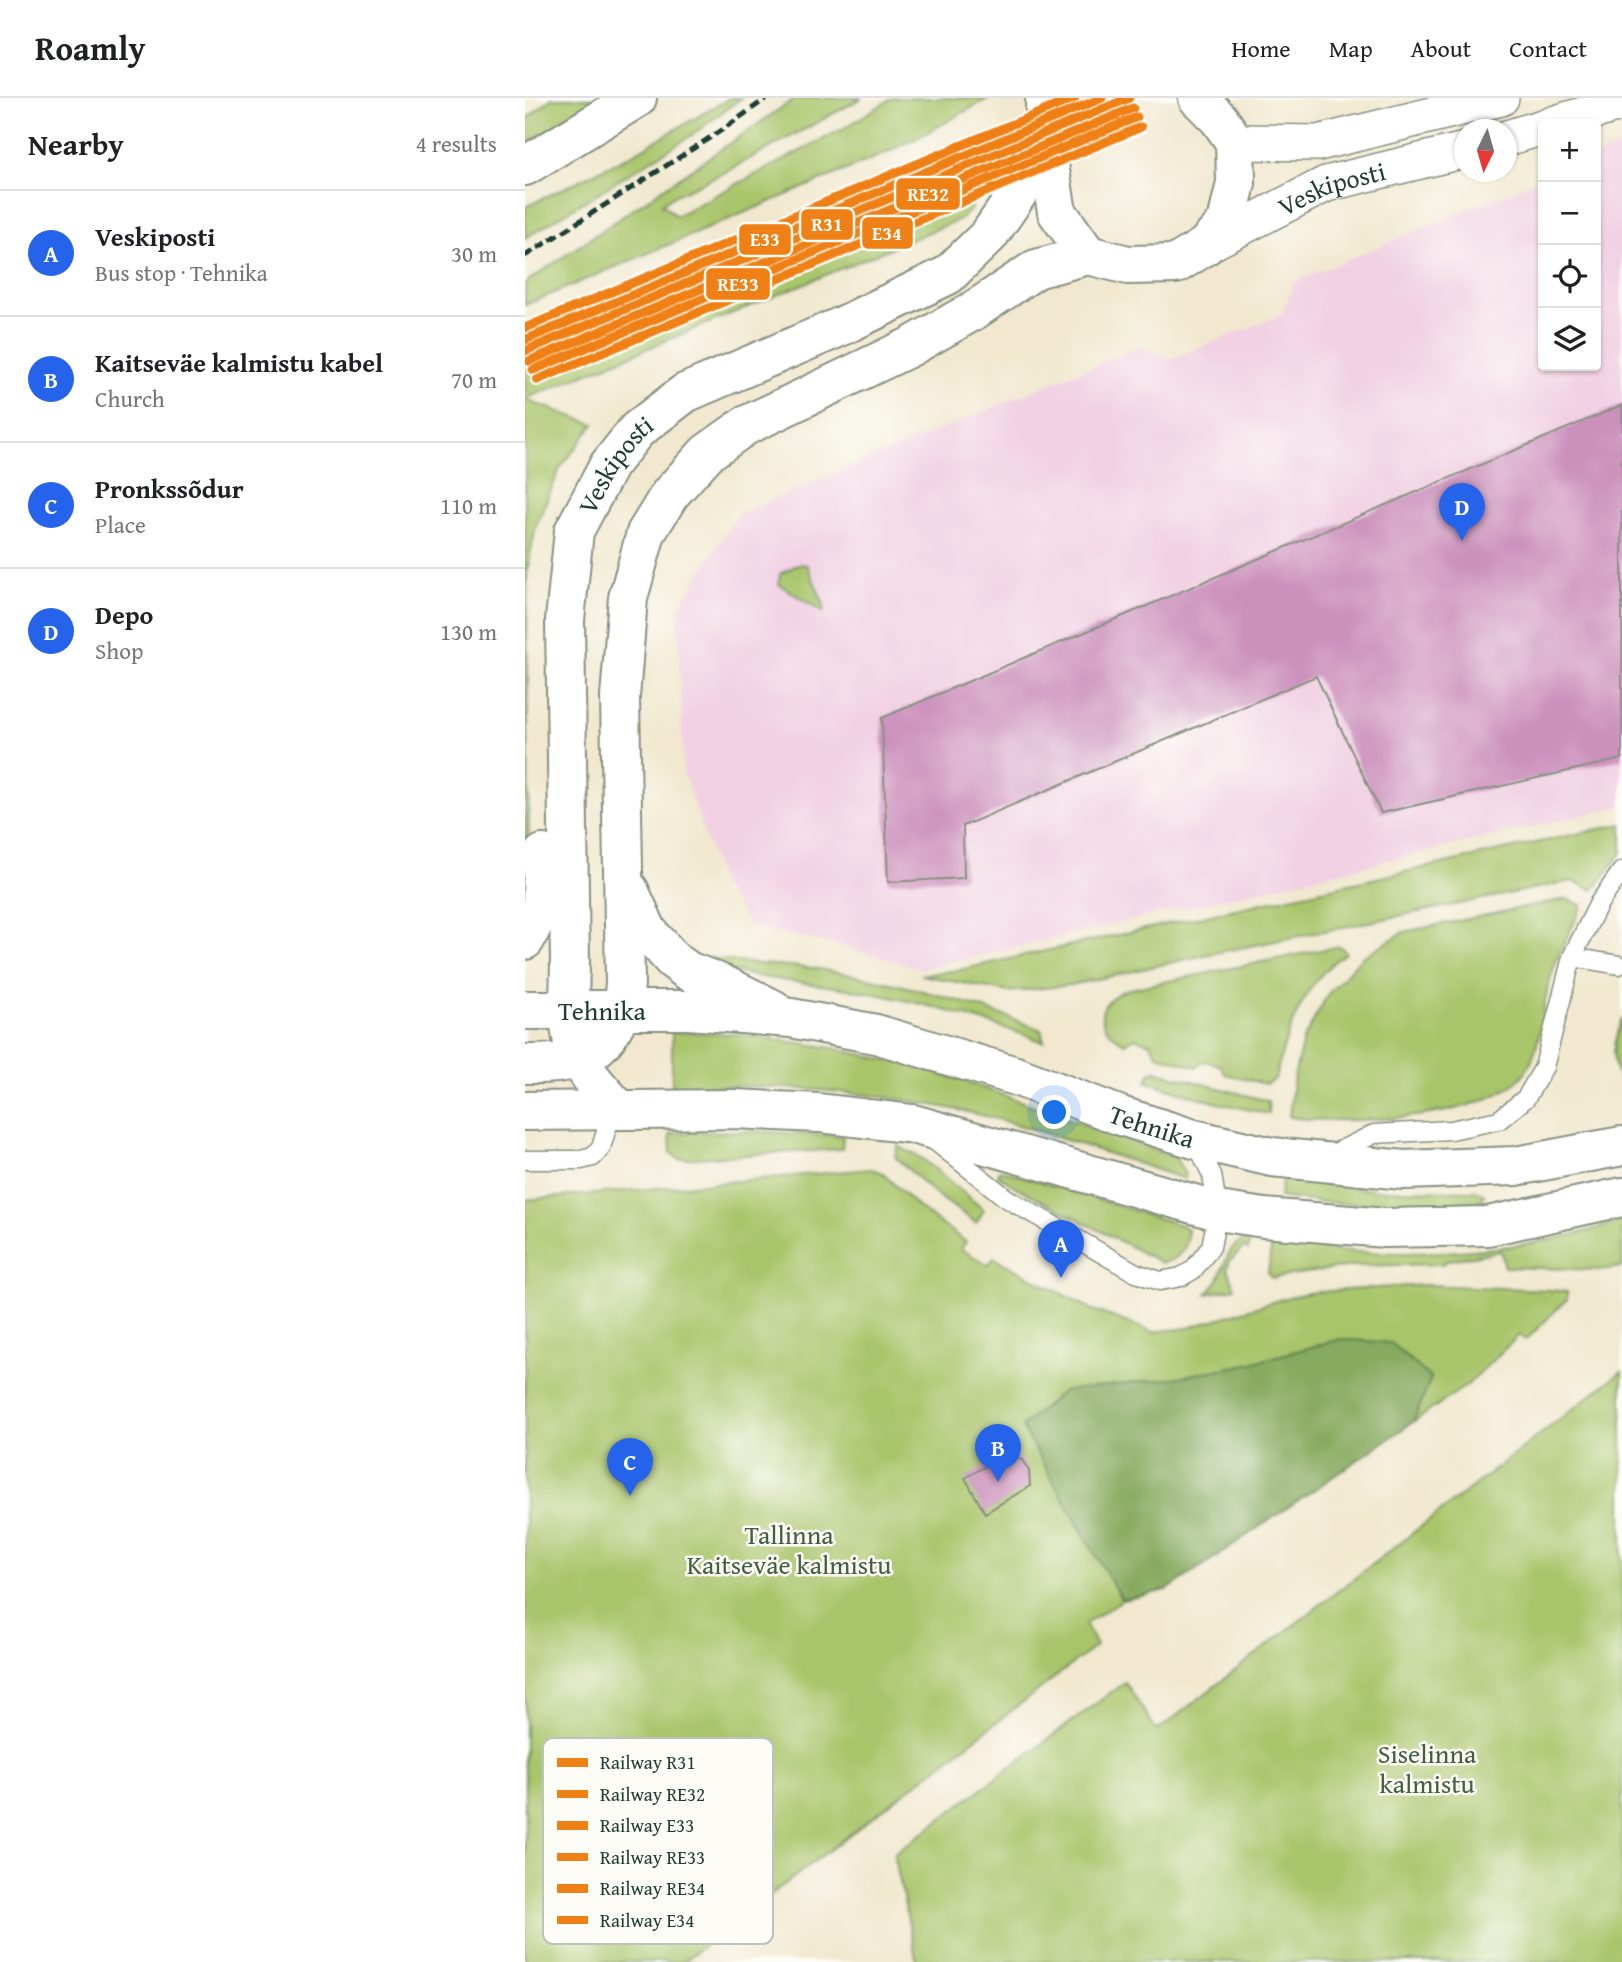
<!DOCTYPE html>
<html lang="en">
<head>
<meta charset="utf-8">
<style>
  :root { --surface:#fff; --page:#f2f2f2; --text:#202124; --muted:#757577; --line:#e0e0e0; --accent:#2563eb }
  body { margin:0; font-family:"Gentium Book Plus",serif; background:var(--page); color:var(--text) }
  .controls { position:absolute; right:21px; top:21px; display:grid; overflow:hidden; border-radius:7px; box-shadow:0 2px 5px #0004 }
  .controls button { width:63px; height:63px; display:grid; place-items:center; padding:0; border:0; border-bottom:2px solid var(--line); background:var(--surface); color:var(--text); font:35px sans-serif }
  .compass { position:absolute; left:929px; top:21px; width:63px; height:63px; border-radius:50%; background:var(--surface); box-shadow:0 2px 5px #0004; rotate:185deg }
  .you { position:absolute; left:530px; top:1015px; width:24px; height:24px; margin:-18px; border:5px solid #fff; border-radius:50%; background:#1a73e8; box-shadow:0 0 0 10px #1a73e833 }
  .badge { display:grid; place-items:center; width:46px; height:46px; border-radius:50%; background:var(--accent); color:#fff; font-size:23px; font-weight:700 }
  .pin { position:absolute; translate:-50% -58px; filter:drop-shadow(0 2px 4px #0008) }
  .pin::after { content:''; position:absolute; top:37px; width:24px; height:21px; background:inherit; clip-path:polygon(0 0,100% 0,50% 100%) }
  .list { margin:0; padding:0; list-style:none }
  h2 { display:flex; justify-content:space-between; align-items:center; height:91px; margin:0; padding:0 28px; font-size:30px }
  h2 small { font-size:23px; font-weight:400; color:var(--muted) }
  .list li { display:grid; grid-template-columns:46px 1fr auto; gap:21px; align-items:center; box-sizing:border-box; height:126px; padding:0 28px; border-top:2px solid var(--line) }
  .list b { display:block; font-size:26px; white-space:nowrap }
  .list p { margin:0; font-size:23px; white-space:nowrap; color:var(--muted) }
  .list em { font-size:23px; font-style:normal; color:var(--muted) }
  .icon { flex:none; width:38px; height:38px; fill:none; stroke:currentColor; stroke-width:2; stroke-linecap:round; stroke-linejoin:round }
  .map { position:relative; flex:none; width:1097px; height:1864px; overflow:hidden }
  header { display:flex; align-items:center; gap:42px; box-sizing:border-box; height:98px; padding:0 35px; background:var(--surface); border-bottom:2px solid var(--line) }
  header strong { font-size:33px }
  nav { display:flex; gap:38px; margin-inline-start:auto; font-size:24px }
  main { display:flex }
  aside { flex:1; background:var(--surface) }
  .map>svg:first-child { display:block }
  .built { fill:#f1d0e3 }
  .green { fill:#a9c56b; stroke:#648150; stroke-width:2 }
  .forest { fill:#86aa5f; stroke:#52744a; stroke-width:2 }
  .building { fill:#cc90bd }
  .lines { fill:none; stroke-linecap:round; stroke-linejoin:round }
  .lane-casing { stroke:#889282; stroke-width:21 }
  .street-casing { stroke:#889282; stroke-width:38 }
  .secondary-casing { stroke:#889282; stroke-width:42 }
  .lane { stroke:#fff; stroke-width:18 }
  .street { stroke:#fff; stroke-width:35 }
  .secondary { stroke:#fff; stroke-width:38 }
  .rail { stroke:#1f3d34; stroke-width:5; stroke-dasharray:10 5; stroke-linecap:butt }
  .rail-1-casing { stroke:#fdfcf7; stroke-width:14 }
  .rail-2-casing { stroke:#fdfcf7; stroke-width:14 }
  .rail-3-casing { stroke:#fdfcf7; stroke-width:14 }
  .rail-4-casing { stroke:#fdfcf7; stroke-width:14 }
  .rail-5-casing { stroke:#fdfcf7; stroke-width:14 }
  .rail-6-casing { stroke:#fdfcf7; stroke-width:14 }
  .rail-1 { stroke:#ef8016; stroke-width:9 }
  .rail-2 { stroke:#ef8016; stroke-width:9 }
  .rail-3 { stroke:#ef8016; stroke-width:9 }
  .rail-4 { stroke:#ef8016; stroke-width:9 }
  .rail-5 { stroke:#ef8016; stroke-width:9 }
  .rail-6 { stroke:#ef8016; stroke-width:9 }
  .labels { text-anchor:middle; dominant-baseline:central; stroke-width:5; stroke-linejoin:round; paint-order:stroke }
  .street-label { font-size:26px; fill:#1f3d34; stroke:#fdfcf7 }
  .park-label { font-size:26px; fill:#425f42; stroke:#fdfcf7 }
  .key { fill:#fdfcf7; stroke:#bac3bc; stroke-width:2 }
  .key-label { font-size:19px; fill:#1f3d34 }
  .line-badge { stroke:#fdfcf7; stroke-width:2.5 }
  .badge-label { font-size:19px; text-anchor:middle; font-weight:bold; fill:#fff }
</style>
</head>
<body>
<header>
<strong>Roamly</strong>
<nav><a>Home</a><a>Map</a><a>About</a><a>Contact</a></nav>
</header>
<main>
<aside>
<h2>Nearby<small>4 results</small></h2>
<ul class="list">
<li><span class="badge">A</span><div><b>Veskiposti</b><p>Bus stop · Tehnika</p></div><em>30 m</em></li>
<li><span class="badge">B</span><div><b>Kaitseväe kalmistu kabel</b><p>Church</p></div><em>70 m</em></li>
<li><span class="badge">C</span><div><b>Pronkssõdur</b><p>Place</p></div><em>110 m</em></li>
<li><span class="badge">D</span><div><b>Depo</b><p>Shop</p></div><em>130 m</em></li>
</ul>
</aside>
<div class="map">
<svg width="1097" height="1864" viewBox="0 0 1097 1864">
  <rect width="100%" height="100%" fill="#fdfcf7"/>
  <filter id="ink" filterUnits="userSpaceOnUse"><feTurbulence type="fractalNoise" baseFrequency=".0143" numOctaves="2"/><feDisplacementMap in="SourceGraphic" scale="14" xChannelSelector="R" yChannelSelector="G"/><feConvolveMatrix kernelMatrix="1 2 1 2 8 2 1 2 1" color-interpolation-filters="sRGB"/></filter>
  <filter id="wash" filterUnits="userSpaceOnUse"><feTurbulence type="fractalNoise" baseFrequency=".00686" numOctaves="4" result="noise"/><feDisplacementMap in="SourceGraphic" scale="28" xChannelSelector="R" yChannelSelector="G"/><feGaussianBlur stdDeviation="1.57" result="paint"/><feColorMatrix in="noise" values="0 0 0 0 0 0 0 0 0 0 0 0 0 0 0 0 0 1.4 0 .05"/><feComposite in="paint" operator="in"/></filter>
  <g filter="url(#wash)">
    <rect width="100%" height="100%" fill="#f1e8cf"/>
    <path class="built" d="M 1097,47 L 1097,708 L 397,871 L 320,849 L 225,828 L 197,788 L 158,673 L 153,511 L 213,416 L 616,248 L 646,261 L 756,217 L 769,184 L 1018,80 L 1018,268 L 1071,268 L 1071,58 Z"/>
    <path class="green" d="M 27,0 L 72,0 L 0,47 L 0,22 Z
      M 205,0 L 216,0 L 170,35 L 0,140 L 0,109 L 104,58 Z
      M 271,0 L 337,0 L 202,73 L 146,99 L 137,106 L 151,118 L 318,31 L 367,0 L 464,0 L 394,39 L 354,58 L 0,207 L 0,185 Z
      M 451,87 L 446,111 L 436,121 L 0,301 L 0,267 Z
      M 0,302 L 69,326 L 35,370 L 11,428 L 2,473 L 4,791 L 0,811 Z
      M 274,466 L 282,467 L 299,507 L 298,514 L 254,486 L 255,476 Z
      M 1097,726 L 1097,755 L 1068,792 L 1047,783 L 680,857 L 546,887 L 484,894 L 396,877 L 434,872 Z
      M 1041,801 L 1057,807 C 1048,829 1034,853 1027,875 C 1017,902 1017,944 1004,968 C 975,1024 819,1027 764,1019 L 768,983 L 778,942 L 803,896 L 837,859 L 879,834 Z
      M 815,848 L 821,855 C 779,882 761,934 750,981 L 740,986 L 700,976 L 695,967 L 679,963 L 672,969 L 632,957 L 625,945 L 610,940 L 600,945 C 569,928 569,907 600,892 Z
      M 185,860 C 221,867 257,866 293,871 C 368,883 445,903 516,932 L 519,944 C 457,921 394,903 328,892 C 281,884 232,882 186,867 Z
      M 1097,920 L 1097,986 C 1083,960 1088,946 1097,920 Z
      M 147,934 L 211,936 L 303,949 L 380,966 L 442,984 L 650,1059 L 661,1078 L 660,1081 C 593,1060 528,1035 460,1018 C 358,993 253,986 147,988 Z
      M 630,973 L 743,1003 L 744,1016 L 693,1005 L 622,984 L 625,975 Z
      M 227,1033 L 318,1038 L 317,1051 L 154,1061 L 146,1055 L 145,1035 Z
      M 373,1048 L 398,1061 L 459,1112 L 451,1125 L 409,1095 L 370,1059 Z
      M 346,1071 L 356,1074 L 394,1110 L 441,1144 L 436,1151 L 463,1167 L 469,1160 L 568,1212 L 627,1234 L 663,1230 L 757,1201 L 789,1194 L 900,1187 L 1025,1192 L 1042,1194 L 1042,1201 L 1001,1242 L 994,1237 L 942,1287 L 888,1324 L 906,1280 L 816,1241 L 723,1266 L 649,1280 L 497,1329 L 597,1502 L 560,1526 L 571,1548 L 158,1864 L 0,1864 L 0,1102 Z
      M 477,1072 L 656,1127 L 662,1131 C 665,1148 654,1162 637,1165 L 489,1088 L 473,1077 L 473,1073 Z
      M 757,1082 L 852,1092 L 945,1093 L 956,1094 L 959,1097 L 958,1101 C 935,1107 910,1107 886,1107 C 842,1107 798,1106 755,1099 Z
      M 1097,1122 L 1097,1169 L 1077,1172 L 980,1169 L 976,1153 L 924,1162 L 916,1166 L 827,1168 L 747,1180 L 743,1175 L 747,1145 C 853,1162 995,1159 1097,1122 Z
      M 725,1141 L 723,1152 L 719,1149 L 705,1163 L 702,1170 L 710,1190 L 681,1196 C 703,1179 696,1144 725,1141 Z
      M 1097,1273 L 1097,1864 L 392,1864 L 369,1756 L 600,1584 L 632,1633 Z"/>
    <path class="forest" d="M 816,1241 L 866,1245 L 906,1280 L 888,1324 L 642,1492 L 597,1502 L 497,1329 L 538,1293 L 649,1280 L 723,1266 Z"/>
    <g id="blocks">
      <path class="building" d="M 1097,307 L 1097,661 L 856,715 L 791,578 L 438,728 L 439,780 L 363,784 L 357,620 Z
        M 482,1356 L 497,1362 L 504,1373 L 505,1388 L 460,1415 L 440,1380 Z"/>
    </g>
  </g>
  <g filter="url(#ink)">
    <use href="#blocks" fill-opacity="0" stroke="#889282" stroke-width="2"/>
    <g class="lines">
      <defs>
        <path id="lane" d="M 1047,859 L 1094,867
          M 410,1043 L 481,1100 L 611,1175 L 635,1183 L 656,1179 L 668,1172 L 686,1149 L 693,1113 L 687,1077 L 671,1044
          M 806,1057 L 849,1036 L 926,1032 L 974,1022 L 1001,1000 L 1019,969 L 1047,859 L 1074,805 L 1097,773
          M 0,1062 L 56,1062 L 68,1059 L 76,1050 L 84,1023 L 93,1014"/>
        <g id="street">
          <path d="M 1028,26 L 1097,5"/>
          <path d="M 982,40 L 1018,29"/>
          <path d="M 710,44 L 793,45 L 976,0"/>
          <path id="s1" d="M 680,148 L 801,86 L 940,52"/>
        </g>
        <g id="secondary">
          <path d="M 520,0 L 520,43 L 532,114 L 563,157 L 603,167 L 651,166 L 680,148 L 702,124 L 711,85 L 710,44 L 694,21 L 673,0"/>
          <path d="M 0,68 L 112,0"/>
          <path d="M 104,792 L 123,834 L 148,862 L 163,873 L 197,886 L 248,911"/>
          <path d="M 0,842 L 17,809 L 18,756"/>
          <path id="s2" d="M 0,912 L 164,912 L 266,920 L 351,936 L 491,978 L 596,1018 L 669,1041 L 747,1059 L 879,1072 L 991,1068 L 1097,1048"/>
          <path d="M 0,966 C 17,966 33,966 49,962 C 82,952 99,917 100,885 L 95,599 L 103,500 L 121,435 L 145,396 L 182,355 L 220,328 L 385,249 L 448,213 L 511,171 L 563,157"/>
          <path id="s3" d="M 95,1012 C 40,956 43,942 45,866 L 40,522 L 49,433 L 84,367 L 112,332 L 160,295 L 317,228 L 423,177 L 464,137 L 495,92 L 520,43"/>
          <path d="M 0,1013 L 210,1011 L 294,1015 L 388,1026 L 693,1113 L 739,1120 L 861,1130 L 963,1128 L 1097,1099"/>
        </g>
      </defs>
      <use href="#lane" class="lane-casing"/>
      <use href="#street" class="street-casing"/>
      <use href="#secondary" class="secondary-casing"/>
      <use href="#lane" class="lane"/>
      <use href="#street" class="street"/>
      <use href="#secondary" class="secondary"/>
      <path class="rail" d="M 0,158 L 197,32 L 242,0"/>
      <defs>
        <path id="rail-1" d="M 0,253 L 604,0"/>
        <path id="rail-2" d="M 4,263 L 608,10"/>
        <path id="rail-3" d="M 0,242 L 577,0"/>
        <path id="rail-4" d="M 8,272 L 612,19"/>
        <path id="rail-5" d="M 0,230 L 550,0"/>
        <path id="rail-6" d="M 12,282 L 616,29"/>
      </defs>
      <use href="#rail-1" class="rail-1-casing"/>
      <use href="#rail-2" class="rail-2-casing"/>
      <use href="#rail-3" class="rail-3-casing"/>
      <use href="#rail-4" class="rail-4-casing"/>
      <use href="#rail-5" class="rail-5-casing"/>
      <use href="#rail-6" class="rail-6-casing"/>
      <use href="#rail-1" class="rail-1"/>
      <use href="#rail-2" class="rail-2"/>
      <use href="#rail-3" class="rail-3"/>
      <use href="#rail-4" class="rail-4"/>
      <use href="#rail-5" class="rail-5"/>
      <use href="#rail-6" class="rail-6"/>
    </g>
  </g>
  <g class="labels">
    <g class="street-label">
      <text stroke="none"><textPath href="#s1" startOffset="140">Veskiposti</textPath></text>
      <text stroke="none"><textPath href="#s3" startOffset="674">Veskiposti</textPath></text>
      <text stroke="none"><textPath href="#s2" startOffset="77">Tehnika</textPath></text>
      <text stroke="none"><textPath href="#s2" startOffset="644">Tehnika</textPath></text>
    </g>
    <g class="park-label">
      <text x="264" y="1436">Tallinna<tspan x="264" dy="30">Kaitseväe kalmistu</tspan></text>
      <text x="902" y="1655">Siselinna<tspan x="902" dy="30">kalmistu</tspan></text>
    </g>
  </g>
  <rect x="18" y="1640" width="230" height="206" rx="10" class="key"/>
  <rect x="32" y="1660" width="31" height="9" fill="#ef8016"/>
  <rect x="32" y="1692" width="31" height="8" fill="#ef8016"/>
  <rect x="32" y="1723" width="31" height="9" fill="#ef8016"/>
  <rect x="32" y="1755" width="31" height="8" fill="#ef8016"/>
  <rect x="32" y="1786" width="31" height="9" fill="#ef8016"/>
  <rect x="32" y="1818" width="31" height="8" fill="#ef8016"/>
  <g class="key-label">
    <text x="75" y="1671">Railway R31</text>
    <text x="75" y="1703">Railway RE32</text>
    <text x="75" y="1734">Railway E33</text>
    <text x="75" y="1766">Railway RE33</text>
    <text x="75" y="1797">Railway RE34</text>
    <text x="75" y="1829">Railway E34</text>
  </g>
  <g class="line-badge">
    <rect x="370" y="79" width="66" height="34" rx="7" fill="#ef8016"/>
    <rect x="275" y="110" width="54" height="33" rx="7" fill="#ef8016"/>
    <rect x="336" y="118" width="53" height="34" rx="7" fill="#ef8016"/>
    <rect x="213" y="125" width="54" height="33" rx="7" fill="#ef8016"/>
    <rect x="180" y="169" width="66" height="34" rx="7" fill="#ef8016"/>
  </g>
  <g class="badge-label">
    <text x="403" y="103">RE32</text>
    <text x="302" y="133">R31</text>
    <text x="362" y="142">E34</text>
    <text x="240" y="148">E33</text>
    <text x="213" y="193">RE33</text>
  </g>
</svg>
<div class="controls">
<button>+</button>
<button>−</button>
<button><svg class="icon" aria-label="locate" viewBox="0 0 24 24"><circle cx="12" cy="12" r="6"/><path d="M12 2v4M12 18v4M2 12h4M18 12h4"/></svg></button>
<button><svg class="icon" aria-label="layers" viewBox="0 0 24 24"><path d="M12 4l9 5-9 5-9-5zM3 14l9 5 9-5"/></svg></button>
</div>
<svg class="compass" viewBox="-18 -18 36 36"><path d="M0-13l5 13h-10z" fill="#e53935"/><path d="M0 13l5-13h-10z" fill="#757577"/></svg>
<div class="you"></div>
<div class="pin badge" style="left:536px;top:1180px">A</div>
<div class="pin badge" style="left:473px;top:1384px">B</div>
<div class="pin badge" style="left:105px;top:1398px">C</div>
<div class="pin badge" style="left:937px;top:443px">D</div>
</div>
</main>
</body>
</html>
